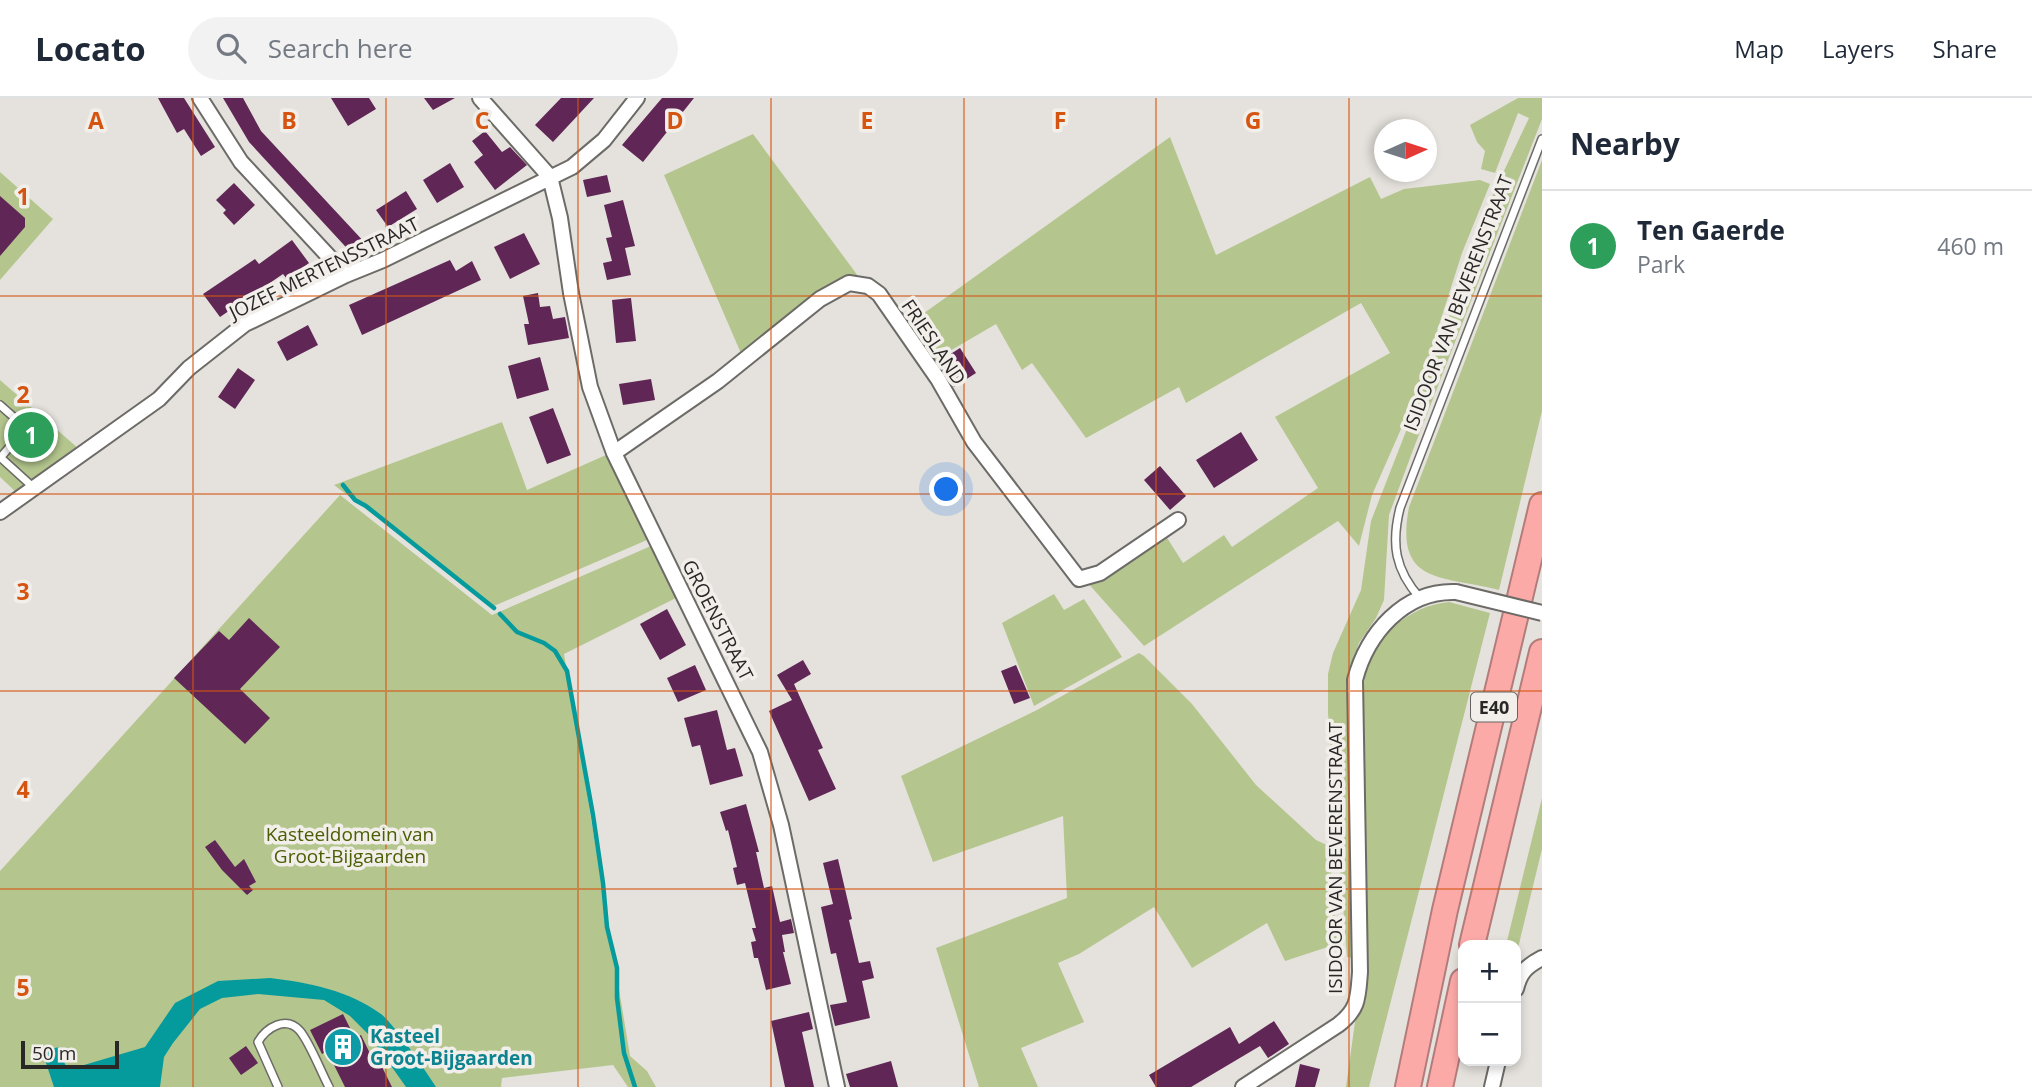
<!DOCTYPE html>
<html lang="en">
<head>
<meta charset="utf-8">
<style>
  :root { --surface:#fff; --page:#f2f2f3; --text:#1f2937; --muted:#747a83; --line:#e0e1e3; --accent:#933ba7 }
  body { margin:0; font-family:"Open Sans",sans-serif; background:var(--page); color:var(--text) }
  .controls { position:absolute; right:21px; bottom:21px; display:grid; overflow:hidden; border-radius:14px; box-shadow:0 4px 10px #0003 }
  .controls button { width:63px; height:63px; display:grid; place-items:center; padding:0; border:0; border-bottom:2px solid var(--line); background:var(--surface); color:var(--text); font:35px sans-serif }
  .compass { position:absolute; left:1374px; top:21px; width:63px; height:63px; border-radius:50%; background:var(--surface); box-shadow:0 4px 10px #0003; rotate:87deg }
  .scale { position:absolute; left:21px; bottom:18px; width:98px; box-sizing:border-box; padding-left:7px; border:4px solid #2a2827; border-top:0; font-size:19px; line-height:24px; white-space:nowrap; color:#2a2827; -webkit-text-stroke:5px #f2efeb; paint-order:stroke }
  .you { position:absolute; left:947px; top:392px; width:24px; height:24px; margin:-18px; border:5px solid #fff; border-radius:50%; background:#1a73e8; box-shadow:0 0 0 10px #1a73e833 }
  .badge { display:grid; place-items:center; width:46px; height:46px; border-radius:50%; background:var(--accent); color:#fff; font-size:23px; font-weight:700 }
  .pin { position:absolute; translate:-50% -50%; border:4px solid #fff; box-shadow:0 2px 7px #0006 }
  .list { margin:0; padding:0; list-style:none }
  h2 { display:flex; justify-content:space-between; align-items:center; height:91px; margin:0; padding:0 28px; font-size:30px }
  h2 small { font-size:23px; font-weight:400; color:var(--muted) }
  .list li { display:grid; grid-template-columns:46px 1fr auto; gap:21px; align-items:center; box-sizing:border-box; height:112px; padding:0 28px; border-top:2px solid var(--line) }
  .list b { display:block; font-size:26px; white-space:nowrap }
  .list p { margin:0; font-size:23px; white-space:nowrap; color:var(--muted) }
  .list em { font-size:23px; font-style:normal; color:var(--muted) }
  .icon { flex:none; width:38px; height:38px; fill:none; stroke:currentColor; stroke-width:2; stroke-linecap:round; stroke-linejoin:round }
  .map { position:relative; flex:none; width:1542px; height:989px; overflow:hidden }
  header { display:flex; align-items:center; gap:42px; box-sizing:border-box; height:98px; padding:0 35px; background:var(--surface); border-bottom:2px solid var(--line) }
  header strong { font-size:33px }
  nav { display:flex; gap:38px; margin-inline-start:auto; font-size:24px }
  .search { width:490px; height:63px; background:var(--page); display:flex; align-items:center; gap:18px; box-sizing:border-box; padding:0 24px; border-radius:38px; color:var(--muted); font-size:26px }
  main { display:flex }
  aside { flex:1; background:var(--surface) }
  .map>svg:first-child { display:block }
  .green { fill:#b4c68e }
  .water { fill:#059b9c }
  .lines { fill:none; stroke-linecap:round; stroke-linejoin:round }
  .stream { stroke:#059b9c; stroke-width:4.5 }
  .building { fill:#602656 }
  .lane-casing { stroke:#6d6b67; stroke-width:10 }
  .street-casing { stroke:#6d6b67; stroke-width:18 }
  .highway-casing { stroke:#b27c7b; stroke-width:28 }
  .lane { stroke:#fff; stroke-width:7 }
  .street { stroke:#fff; stroke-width:14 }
  .highway { stroke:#fcaaa8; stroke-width:24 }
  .street-bridge-casing { stroke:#6d6b67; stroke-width:18; stroke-linecap:butt }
  .street-bridge { stroke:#fff; stroke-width:14 }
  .grid { fill:none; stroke:#d5540f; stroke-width:2; stroke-opacity:0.55 }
  .labels { text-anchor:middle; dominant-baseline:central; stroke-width:7; stroke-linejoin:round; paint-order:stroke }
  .shield { fill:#f2efeb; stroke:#666462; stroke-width:2 }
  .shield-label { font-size:18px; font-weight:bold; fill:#2a2827 }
  .street-label { font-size:19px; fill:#2a2827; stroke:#f2efeb }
  .park-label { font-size:19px; fill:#4b5e03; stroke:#f2efeb }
  .culture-label { font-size:19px; font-weight:bold; fill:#0d838f; stroke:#f2efeb; text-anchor:start }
  .grid-label { font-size:23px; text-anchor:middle; font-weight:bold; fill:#d5540f; stroke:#f2efeb; stroke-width:7; stroke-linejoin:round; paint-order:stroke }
</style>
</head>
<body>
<header>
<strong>Locato</strong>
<div class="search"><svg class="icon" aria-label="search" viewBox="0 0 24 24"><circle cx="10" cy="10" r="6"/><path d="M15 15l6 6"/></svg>Search here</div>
<nav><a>Map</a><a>Layers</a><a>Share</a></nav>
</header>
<main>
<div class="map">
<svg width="1542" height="989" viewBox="0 0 1542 989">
  <rect width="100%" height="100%" fill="#e5e2dd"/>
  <path class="green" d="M 1518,0 L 1542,0 L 1542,21 L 1413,352 L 1389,417 L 1384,502 L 1376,520 L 1359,545 L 1348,574 L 1352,860 L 1347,859 L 1328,615 L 1328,576 L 1333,555 L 1361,492 L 1371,423 L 1442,241 L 1467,161 L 1494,94 L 1529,20 L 1518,15 L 1495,75 L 1481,71 L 1485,53 L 1477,44 L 1470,27 Z
    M 753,36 L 861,182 L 743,260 L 664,77 Z
    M 1170,39 L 1216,157 L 1370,79 L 1381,101 L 1404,91 L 1480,82 L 1490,86 L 1462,155 L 1419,290 L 1372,397 L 1359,448 L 1338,423 L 1144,548 L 1086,483 L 1164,435 L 1183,465 L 1224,437 L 1232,449 L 1318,390 L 1275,319 L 1390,255 L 1361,205 L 1186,305 L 1179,289 L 1086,340 L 1032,265 L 1022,272 L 996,226 L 931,264 L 906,228 Z
    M 1542,62 L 1542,313 L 1499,492 C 1443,477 1394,488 1409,409 Z
    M 0,74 L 53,121 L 0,182 Z
    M 0,282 L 79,351 L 17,395 L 0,379 Z
    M 502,324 L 527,392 L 606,357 L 647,442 L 494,508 L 334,387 Z
    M 340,397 L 492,517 L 651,448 L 676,500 L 564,556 L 630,958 L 647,973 L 656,989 L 628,989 L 613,967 L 502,980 L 501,989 L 0,989 L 0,773 Z
    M 1054,496 L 1064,512 L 1084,501 L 1122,559 L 1034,608 L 1002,525 Z
    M 1449,504 L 1490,515 L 1369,989 L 1346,989 L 1355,924 L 1366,901 L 1363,616 C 1364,604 1363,590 1365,578 C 1371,539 1411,507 1449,504 Z
    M 1139,555 L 1144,558 L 1192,606 L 1256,687 L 1316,742 L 1329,748 L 1337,846 L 1285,863 L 1267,825 L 1192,870 L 1154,809 L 1079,856 L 1058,865 L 1084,924 L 1021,950 L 1038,989 L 979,989 L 936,850 L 1067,800 L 1063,718 L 933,764 L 901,678 L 1037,612 Z
    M 1542,700 L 1542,751 L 1518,850 L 1507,843 Z"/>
  <path class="water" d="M 270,880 C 310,885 348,892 381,916 C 394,926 426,973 436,989 L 406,989 L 370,938 L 350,918 L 324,902 L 258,896 L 222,900 L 200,911 L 173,945 L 164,959 L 160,989 L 54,989 L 44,959 L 51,951 L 59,949 L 66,969 L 84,967 L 145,949 L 175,905 L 218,883 Z"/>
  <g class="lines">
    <path class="stream" d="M 343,387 L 355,402 L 366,408 L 494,510
      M 500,516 L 517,534 L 544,545 L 555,553 L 567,573 L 593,717 L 603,785 L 607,829 L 617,870 L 617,900 L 624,955 L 635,989"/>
  </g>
  <path class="building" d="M 158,0 L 184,0 L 215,49 L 201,58 L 184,31 L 177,35 Z
    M 223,0 L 243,0 L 261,33 L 367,147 L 355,159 L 249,44 Z
    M 331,0 L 369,0 L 376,11 L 348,28 Z
    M 424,0 L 455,0 L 433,12 Z
    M 561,0 L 594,0 L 553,44 L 535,27 Z
    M 662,0 L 694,0 L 643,64 L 622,47 Z
    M 485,33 L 502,54 L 510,49 L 527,67 L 495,92 L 474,64 L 483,57 L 472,43 Z
    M 450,65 L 464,89 L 437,105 L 423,82 Z
    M 607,77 L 611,94 L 587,99 L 583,82 Z
    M 234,85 L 255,107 L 234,127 L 223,115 L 226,112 L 216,102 Z
    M 406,93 L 417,111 L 388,129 L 376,112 Z
    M 0,98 L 25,120 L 25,129 L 0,158 Z
    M 623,102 L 635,148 L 625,150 L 631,177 L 607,182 L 603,165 L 612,163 L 606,140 L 612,139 L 604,107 Z
    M 524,135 L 540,166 L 510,181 L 494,149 Z
    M 292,142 L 309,165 L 287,181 L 283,176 L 220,219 L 203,196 L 255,161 L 259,166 Z
    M 450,162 L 456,173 L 472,163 L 481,182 L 362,237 L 349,207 Z
    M 538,195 L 540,209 L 550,208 L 553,221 L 565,219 L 569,240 L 528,247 L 524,226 L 529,226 L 523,198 Z
    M 631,200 L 636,243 L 616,245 L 612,202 Z
    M 308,227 L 318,247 L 287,263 L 277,244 Z
    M 960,250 L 976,275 L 954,289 L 938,264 Z
    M 540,259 L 549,292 L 517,301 L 508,268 Z
    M 238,270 L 255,282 L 235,311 L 218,299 Z
    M 651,281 L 655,302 L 623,307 L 619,286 Z
    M 553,310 L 571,357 L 547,366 L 529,319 Z
    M 1241,334 L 1258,362 L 1214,390 L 1196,362 Z
    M 1160,368 L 1186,398 L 1170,412 L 1144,382 Z
    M 667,511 L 686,547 L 660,562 L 640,526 Z
    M 249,520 L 280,549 L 240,591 L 270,620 L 245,646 L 174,580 L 219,533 L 229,542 Z
    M 803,562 L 811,576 L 794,586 L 823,650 L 818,652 L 836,691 L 809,703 L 769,613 L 792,602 L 777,577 Z
    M 695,567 L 706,592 L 678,604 L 667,580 Z
    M 1016,567 L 1030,600 L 1014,606 L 1001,573 Z
    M 717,612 L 727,652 L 735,650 L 743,678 L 710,687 L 700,647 L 692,649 L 684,620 Z
    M 746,706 L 759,754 L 756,754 L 764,790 L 772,788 L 780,824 L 791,821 L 794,835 L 782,837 L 785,854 L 783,854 L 791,886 L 766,892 L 758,860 L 754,860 L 751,844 L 756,843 L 752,830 L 756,830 L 745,785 L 737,787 L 733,770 L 737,769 L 728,732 L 726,733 L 720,714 Z
    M 215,742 L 235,769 L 244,761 L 256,784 L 249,788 L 253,792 L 247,797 L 222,772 L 205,749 Z
    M 838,761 L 852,821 L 849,822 L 859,865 L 870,863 L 874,880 L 862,883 L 870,920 L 835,928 L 830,907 L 847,904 L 836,855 L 831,856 L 821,809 L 833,806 L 823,765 Z
    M 809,914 L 813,931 L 802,934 L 814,989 L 785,989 L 771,923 Z
    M 343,916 L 355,940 L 361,937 L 377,970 L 381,967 L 392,989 L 345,989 L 327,953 L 322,956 L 310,932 Z
    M 1274,923 L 1289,946 L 1268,960 L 1260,948 L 1191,989 L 1156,989 L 1149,977 L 1230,929 L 1239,946 Z
    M 246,948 L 258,965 L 241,977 L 229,960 Z
    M 891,963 L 898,989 L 850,989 L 846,976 Z
    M 1300,966 L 1320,971 L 1315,989 L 1295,989 Z"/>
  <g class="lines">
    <defs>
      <path id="lane" d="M 0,307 L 26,330 L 0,360
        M 0,359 L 34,390
        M 1420,500 C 1395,472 1391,446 1400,410 L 1542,41
        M 278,989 L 258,944 C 266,930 286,917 300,933 C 310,945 321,974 329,989"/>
      <path id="street" d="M 200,0 L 241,64 L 346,177
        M 480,0 L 550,79 L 560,120 L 571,195 L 590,289 L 614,355 L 760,654 L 781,727 L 837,989
        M 614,355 L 718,283 L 820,201 L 849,185 L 868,188 L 879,196 L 938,281 L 974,344 L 1079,481 L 1100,475 L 1178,422
        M 0,414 L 159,301 L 189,270 L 245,226 L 346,177 L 383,162 L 572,69 L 604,42 L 637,0
        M 1516,891 C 1520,874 1527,868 1542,860
        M 1243,989 L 1338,927 C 1359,911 1358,899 1360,874 L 1355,582 C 1367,536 1404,492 1456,494
        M 1492,989 L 1498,963"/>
      <path id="highway" d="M 1472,847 L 1542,554
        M 1408,989 L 1445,812 L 1542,407
        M 1440,989 L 1463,883"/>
    </defs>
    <use href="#lane" class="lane-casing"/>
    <use href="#street" class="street-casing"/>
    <use href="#highway" class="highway-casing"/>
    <use href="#lane" class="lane"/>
    <use href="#street" class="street"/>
    <use href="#highway" class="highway"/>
    <defs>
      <path id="street-bridge" d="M 1456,494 L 1542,515"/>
    </defs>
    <use href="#street-bridge" class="street-bridge-casing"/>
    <use href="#street-bridge" class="street-bridge"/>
  </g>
  <path class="grid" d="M 193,0 L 193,989M 386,0 L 386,989M 578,0 L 578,989M 771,0 L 771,989M 964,0 L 964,989M 1156,0 L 1156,989M 1349,0 L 1349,989M 0,198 L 1542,198M 0,396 L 1542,396M 0,593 L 1542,593M 0,791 L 1542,791"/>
  <defs>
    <symbol id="building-disc" viewBox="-11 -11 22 22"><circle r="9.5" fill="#0f9aa8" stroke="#f2efeb"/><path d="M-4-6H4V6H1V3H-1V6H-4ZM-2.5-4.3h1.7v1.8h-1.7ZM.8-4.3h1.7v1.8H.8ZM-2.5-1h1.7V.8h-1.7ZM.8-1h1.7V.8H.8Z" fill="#fff"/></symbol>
  </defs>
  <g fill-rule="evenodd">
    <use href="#building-disc" x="321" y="927" width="44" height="44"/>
  </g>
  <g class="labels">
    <rect class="shield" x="1471" y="594.5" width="46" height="29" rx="5"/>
    <g class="shield-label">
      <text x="1494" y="609">E40</text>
    </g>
    <g class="street-label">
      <text transform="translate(324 170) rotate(-26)">JOZEF MERTENSSTRAAT</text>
      <text transform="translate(1458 205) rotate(-69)">ISIDOOR VAN BEVERENSTRAAT</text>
      <text transform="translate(934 244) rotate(56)">FRIESLAND</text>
      <text transform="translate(718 522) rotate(63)">GROENSTRAAT</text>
      <text transform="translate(1335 760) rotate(-90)">ISIDOOR VAN BEVERENSTRAAT</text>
    </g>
    <g class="park-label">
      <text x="350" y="736">Kasteeldomein van<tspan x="350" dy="22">Groot-Bijgaarden</tspan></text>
    </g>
    <g class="culture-label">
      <text x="370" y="938">Kasteel<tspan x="370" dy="22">Groot-Bijgaarden</tspan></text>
    </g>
  </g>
  <g class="grid-label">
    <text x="96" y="31">A</text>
    <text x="289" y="31">B</text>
    <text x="482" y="31">C</text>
    <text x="675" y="31">D</text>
    <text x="867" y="31">E</text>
    <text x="1060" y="31">F</text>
    <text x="1253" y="31">G</text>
    <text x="23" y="107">1</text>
    <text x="23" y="305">2</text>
    <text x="23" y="502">3</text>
    <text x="23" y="700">4</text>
    <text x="23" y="898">5</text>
  </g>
</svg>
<div class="controls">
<button>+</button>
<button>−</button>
</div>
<svg class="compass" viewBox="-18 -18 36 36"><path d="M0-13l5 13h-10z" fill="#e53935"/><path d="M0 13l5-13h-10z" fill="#747a83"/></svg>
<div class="scale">50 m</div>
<div class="you"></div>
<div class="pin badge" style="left:31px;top:337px;background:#2e9e5b">1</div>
</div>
<aside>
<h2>Nearby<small></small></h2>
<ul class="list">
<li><span class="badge" style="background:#2e9e5b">1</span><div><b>Ten Gaerde</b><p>Park</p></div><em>460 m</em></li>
</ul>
</aside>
</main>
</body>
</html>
